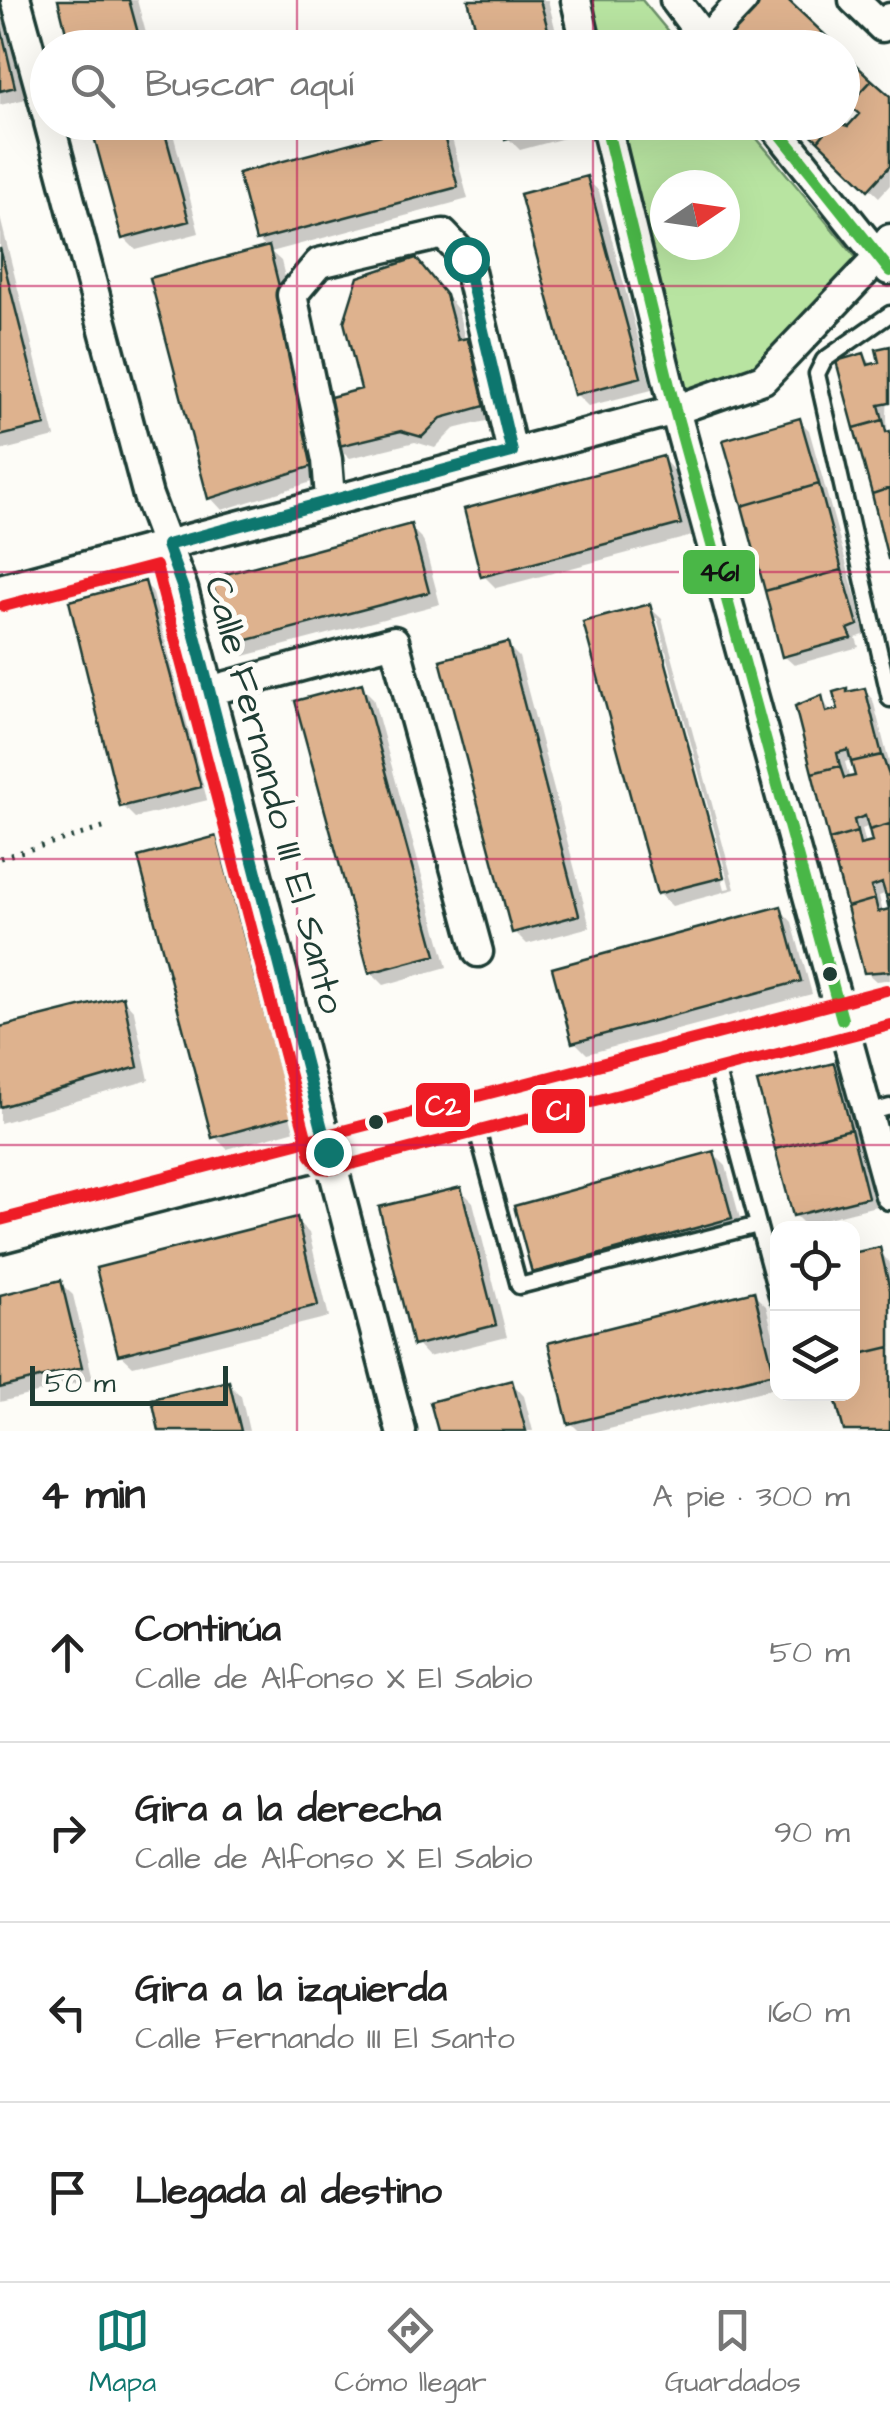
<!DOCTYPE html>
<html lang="es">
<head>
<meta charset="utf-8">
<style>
  :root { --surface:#fff; --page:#f6f6f6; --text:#222; --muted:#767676; --line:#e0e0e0; --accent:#0f766e }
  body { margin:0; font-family:"Architects Daughter",sans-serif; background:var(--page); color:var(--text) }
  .controls { position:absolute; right:30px; bottom:30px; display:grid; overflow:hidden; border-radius:20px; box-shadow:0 10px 40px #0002 }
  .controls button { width:90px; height:90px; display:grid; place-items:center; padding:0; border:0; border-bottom:2px solid var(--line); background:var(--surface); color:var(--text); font:50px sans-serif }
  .compass { position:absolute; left:650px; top:170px; width:90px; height:90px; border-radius:50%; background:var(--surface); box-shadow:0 10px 40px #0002; rotate:77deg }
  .scale { position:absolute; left:30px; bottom:25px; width:198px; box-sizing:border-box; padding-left:10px; border:5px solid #1f3d34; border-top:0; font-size:28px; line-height:35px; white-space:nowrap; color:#1f3d34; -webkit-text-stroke:8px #fdfcf7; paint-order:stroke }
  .stop { position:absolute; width:30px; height:30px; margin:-22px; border:8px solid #0f766e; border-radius:50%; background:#fff }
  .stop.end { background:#0f766e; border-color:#fff; box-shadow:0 2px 10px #0008 }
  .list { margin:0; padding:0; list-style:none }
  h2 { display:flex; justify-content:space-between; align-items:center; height:130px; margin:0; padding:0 40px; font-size:42px }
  h2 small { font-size:32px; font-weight:400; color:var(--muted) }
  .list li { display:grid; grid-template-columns:65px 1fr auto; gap:30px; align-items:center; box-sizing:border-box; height:180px; padding:0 40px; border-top:2px solid var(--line) }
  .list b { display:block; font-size:38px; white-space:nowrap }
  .list p { margin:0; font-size:32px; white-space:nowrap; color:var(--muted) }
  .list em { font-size:32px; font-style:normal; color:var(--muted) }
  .icon { flex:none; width:55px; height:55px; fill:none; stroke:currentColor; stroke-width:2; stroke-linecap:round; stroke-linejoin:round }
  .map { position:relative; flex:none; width:890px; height:1431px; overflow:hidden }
  .search { position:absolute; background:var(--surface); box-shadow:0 10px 40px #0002; left:30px; right:30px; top:30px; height:110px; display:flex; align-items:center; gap:25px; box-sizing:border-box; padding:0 35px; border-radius:55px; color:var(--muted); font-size:38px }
  .sheet { height:850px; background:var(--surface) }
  nav { display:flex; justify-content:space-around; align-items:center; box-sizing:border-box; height:140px; border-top:2px solid var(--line); background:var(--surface); font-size:28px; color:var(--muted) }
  nav a { display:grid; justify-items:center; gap:5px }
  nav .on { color:var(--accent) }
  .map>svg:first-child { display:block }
  .green { fill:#b8e4a1; stroke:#6c906a; stroke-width:2.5; fill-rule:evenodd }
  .shadow { fill:#0003; fill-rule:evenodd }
  .building { fill:#deb28e; stroke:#1f3d34; stroke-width:2.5 }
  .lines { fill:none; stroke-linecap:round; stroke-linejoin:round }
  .lane-casing { stroke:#1f3d34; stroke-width:21 }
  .street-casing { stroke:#1f3d34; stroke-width:35 }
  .path { stroke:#1f3d34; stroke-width:5; stroke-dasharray:2.5 8; stroke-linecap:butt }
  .lane { stroke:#fdfcf7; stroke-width:14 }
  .street { stroke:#fdfcf7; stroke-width:28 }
  .bus-1-casing { stroke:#fdfcf7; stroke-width:20 }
  .bus-2-casing { stroke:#fdfcf7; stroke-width:20 }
  .bus-3-casing { stroke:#fdfcf7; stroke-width:20 }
  .bus-1 { stroke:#4ab747; stroke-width:12 }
  .bus-2 { stroke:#ee1c25; stroke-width:12 }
  .bus-3 { stroke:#ee1c25; stroke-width:12 }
  .route { stroke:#0f766e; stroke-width:12 }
  .grid { fill:none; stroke:#c2185b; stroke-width:2.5; stroke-opacity:0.55 }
  .bus-dot { fill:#1f3d34; stroke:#fdfcf7; stroke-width:4 }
  .labels { text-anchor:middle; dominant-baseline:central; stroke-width:10; stroke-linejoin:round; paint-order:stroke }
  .street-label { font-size:38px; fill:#1f3d34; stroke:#fdfcf7 }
  .line-badge { stroke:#fdfcf7; stroke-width:4 }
  .badge-label { font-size:28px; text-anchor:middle; font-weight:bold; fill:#fff }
  .pale-badge-label { font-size:28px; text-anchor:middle; font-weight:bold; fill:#111 }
</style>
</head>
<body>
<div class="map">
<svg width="890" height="1431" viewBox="0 0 890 1431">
  <rect width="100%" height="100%" fill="#fdfcf7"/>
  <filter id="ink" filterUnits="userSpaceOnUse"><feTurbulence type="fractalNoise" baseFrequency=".01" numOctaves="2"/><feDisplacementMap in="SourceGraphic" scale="20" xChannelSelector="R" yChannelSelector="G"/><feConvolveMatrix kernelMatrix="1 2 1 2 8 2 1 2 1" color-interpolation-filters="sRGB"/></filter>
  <g filter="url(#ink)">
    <path class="green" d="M 586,0 L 642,0 L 681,47 L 597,47 Z
      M 616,123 L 744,123 L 863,266 L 754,367 L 684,400 ZM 665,185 L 725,185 L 725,245 L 665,245 Z"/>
    <path class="shadow" d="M 60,0 L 137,0 L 150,48 L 73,48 Z
      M 471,0 L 548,0 L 560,48 L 483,48 Z
      M 0,8 L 6,14 L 26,99 L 0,105 Z
      M 842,54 L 890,99 L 890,185 L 879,197 L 800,122 L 840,122 L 848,129 L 862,114 L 850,104 L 842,112 Z
      M 93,122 L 170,122 L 199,233 L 136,250 L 124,238 Z
      M 503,122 L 580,122 L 583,133 L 520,150 L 507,137 Z
      M 439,123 L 451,135 L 468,199 L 271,252 L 281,261 L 334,475 L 222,510 L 210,497 L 268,249 L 258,240 Z
      M 586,179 L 599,191 L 652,390 L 588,406 L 576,394 Z
      M 0,217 L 55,437 L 0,451 Z
      M 428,273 L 458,310 L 465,340 L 478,353 L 502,417 L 454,429 L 435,448 L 415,442 L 350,458 L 337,446 Z
      M 890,348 L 887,415 L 890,554 L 864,356 L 874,366 L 882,364 Z
      M 800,421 L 809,430 L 866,634 L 856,638 L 859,647 L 794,665 L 784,656 Z
      M 663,459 L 675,472 L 692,536 L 496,588 L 484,576 Z
      M 410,527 L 423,540 L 440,604 L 244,656 L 231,644 Z
      M 145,584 L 157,596 L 212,799 L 135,818 L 122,805 Z
      M 649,607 L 662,619 L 735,889 L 672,906 L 659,893 ZM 651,618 L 657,618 L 730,888 L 725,889 Z
      M 507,645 L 519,657 L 590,927 L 527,944 L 514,931 Z
      M 361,686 L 373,698 L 447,967 L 384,985 L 371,972 Z
      M 864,690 L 873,700 L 890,766 L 890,903 L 887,893 L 879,896 L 883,913 L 890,912 L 890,980 L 876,981 L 866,972 L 821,698 L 832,713 ZM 853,759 L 858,777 L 850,780 L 845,762 ZM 870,826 L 875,844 L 866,846 L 862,829 Z
      M 216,839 L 229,851 L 303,1128 L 227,1149 L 214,1136 Z
      M 780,909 L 792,922 L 812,994 L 587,1054 L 574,1041 Z
      M 122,998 L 134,1011 L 149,1080 L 0,1123 L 0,1030 Z
      M 833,1066 L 843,1075 L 876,1206 L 804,1224 L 795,1215 Z
      M 714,1154 L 726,1166 L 743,1230 L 546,1284 L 534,1272 Z
      M 461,1190 L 473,1202 L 507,1337 L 428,1357 L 416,1344 Z
      M 296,1220 L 309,1233 L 329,1317 L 133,1366 L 120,1354 Z
      M 879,1250 L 890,1264 L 890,1431 L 847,1431 L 837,1394 L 852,1394 Z
      M 60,1283 L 73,1295 L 93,1379 L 0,1402 L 0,1298 Z
      M 753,1294 L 766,1306 L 778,1354 L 778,1387 L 601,1431 L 579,1431 L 571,1423 Z
      M 512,1383 L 524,1396 L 533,1431 L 441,1431 Z
      M 229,1384 L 241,1396 L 249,1431 L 161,1431 Z"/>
    <path class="building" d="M 58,0 L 129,0 L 142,48 L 70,48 Z
      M 468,0 L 540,0 L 553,48 L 481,48 Z
      M 754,0 L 788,0 L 823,33 L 809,48 L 717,48 Z
      M 0,23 L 15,87 L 0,91 Z
      M 823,33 L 838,48 L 809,48 Z
      M 842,52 L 872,80 L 849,105 L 842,99 Z
      M 872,80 L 890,96 L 890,166 L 868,190 L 818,141 L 834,122 L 848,126 L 859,114 L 849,105 Z
      M 90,122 L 162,122 L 189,221 L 122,239 Z
      M 430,122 L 440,122 L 458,187 L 256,241 L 238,173 Z
      M 501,122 L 566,122 L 505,139 Z
      M 798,122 L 834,122 L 818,141 Z
      M 587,176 L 641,377 L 574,395 L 520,194 Z
      M 269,246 L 323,463 L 208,499 L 150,278 Z
      M 0,248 L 45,425 L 0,436 Z
      M 416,258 L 446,295 L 458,340 L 467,338 L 492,404 L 441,418 L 422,437 L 401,431 L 335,447 L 323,399 L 361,389 L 344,322 L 358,277 Z
      M 890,346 L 890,403 L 879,405 L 883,420 L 854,428 L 836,361 L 864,353 L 868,365 L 879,362 L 876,349 Z
      M 800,418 L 819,484 L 742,506 L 723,440 Z
      M 883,420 L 886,432 L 890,431 L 890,488 L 872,494 L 854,428 Z
      M 663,456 L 681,524 L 481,577 L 464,509 Z
      M 819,484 L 842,570 L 765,591 L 742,506 Z
      M 890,488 L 890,559 L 888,559 L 872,494 Z
      M 411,524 L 429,592 L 229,645 L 211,578 Z
      M 842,570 L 858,625 L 848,629 L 852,638 L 782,657 L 765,591 Z
      M 145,581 L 201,787 L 120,807 L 69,601 Z
      M 650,604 L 724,877 L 657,894 L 583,622 Z
      M 508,642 L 579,915 L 512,933 L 440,660 Z
      M 362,683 L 436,955 L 369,973 L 295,701 Z
      M 847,688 L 847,692 L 865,688 L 882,755 L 851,762 L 848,750 L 837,753 L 840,766 L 812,773 L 795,706 L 822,695 L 826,712 L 838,709 L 833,692 Z
      M 882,755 L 890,778 L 890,824 L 869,830 L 865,816 L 854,820 L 857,832 L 829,840 L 812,773 L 840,766 L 844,778 L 855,776 L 851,762 Z
      M 890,824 L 890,895 L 886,896 L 882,883 L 871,887 L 875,899 L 847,907 L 829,840 L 857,832 L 860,845 L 872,842 L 869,830 Z
      M 217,836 L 292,1116 L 212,1138 L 138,857 Z
      M 890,895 L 890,971 L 864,973 L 847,907 L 875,899 L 878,912 L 889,909 L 886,896 Z
      M 781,906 L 801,981 L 572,1043 L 552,968 Z
      M 123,996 L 138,1067 L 0,1107 L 0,1027 Z
      M 834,1063 L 851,1129 L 775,1149 L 757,1082 Z
      M 851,1129 L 868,1197 L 793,1216 L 775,1149 Z
      M 714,1151 L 732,1218 L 532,1273 L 514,1206 Z
      M 461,1187 L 496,1325 L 413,1346 L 379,1207 Z
      M 297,1217 L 318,1305 L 118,1355 L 96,1268 Z
      M 880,1247 L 890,1290 L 890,1347 L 852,1356 L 852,1253 Z
      M 61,1280 L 82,1367 L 0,1388 L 0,1295 Z
      M 754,1291 L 774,1373 L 568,1424 L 548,1343 Z
      M 890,1347 L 890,1431 L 844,1431 L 834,1394 L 852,1394 L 852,1356 Z
      M 512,1380 L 526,1431 L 438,1431 L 430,1402 Z
      M 229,1381 L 241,1431 L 159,1431 L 152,1399 Z"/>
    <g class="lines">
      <defs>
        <path id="lane" d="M 890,314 L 824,360 L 817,374 L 890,699
          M 712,1053 L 778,1299
          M 868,1113 L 890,1107
          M 473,1115 L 519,1286 L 758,1225"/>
        <path id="street" d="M 16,0 L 48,117
          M 576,0 L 587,48
          M 675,0 L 711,48
          M 854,0 L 882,27 L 890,18
          M 705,40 L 743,0
          M 49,122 L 148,496 L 183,589 L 401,1431
          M 605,122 L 675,410 L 890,1195
          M 771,122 L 889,270
          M 330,498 L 327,460 L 292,295 L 319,263 L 443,234 L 467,259 L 512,452
          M 0,589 L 675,410 L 763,379 L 879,257 L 890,239
          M 209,691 L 394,641 L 478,952
          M 0,1238 L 890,1007"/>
      </defs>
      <use href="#lane" class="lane-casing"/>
      <use href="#street" class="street-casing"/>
      <path class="path" d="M 0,858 L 110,826"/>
      <use href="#lane" class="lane"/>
      <use href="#street" class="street"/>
      <defs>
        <path id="bus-1" d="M 605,122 L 675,410 L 842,1019
          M 771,122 L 890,271"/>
        <path id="bus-2" d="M 4,606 L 156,566 L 311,1156 L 321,1168 L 332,1169 L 890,1025"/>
        <path id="bus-3" d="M 0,1220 L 886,990"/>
      </defs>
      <use href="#bus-1" class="bus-1-casing"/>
      <use href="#bus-2" class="bus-2-casing"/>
      <use href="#bus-3" class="bus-3-casing"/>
      <use href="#bus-1" class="bus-1"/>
      <use href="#bus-2" class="bus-2"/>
      <use href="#bus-3" class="bus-3"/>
    </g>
  </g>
  <g class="lines" filter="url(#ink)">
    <path class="route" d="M 328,1152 L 183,589 L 167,545 L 512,452 L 466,259"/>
  </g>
  <path class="grid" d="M 297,0 L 297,48M 593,0 L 593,48M 297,122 L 297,1431M 593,122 L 593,1431M 0,286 L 890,286M 0,572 L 890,572M 0,859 L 890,859M 0,1145 L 890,1145"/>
  <g class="bus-dot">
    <circle cx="830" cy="974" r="9"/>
    <circle cx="376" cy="1122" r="9"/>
  </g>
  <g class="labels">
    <g class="street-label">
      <text transform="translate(274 795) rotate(75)">Calle Fernando III El Santo</text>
    </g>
  </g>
  <g class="line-badge">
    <rect x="681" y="548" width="76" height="48" rx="10" fill="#4ab747"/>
    <rect x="414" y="1081" width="58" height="48" rx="10" fill="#ee1c25"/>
    <rect x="530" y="1087" width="57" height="48" rx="10" fill="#ee1c25"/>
  </g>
  <g class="badge-label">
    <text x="443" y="1115">C2</text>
    <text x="558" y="1120">C1</text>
  </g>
  <g class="pale-badge-label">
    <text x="719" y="581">461</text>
  </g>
</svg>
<div class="controls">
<button><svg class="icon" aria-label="locate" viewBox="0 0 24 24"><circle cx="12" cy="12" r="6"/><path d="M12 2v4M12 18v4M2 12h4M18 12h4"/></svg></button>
<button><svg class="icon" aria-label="layers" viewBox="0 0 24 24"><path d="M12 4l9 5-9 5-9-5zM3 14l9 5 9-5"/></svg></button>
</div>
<svg class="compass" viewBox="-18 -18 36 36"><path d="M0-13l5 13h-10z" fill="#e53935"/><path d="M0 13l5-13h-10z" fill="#767676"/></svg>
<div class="scale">50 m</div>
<div class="stop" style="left:466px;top:259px"></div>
<div class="stop end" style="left:328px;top:1152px"></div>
<div class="search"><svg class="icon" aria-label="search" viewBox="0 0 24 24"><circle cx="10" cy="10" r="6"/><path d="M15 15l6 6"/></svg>Buscar aquí</div>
</div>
<section class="sheet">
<h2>4 min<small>A pie · 300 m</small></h2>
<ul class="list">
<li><svg class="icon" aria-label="ahead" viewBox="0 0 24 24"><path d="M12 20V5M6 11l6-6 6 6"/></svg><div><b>Continúa</b><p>Calle de Alfonso X El Sabio</p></div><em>50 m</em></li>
<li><svg class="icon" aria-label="right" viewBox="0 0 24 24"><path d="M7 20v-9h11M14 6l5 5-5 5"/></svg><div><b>Gira a la derecha</b><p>Calle de Alfonso X El Sabio</p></div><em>90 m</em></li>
<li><svg class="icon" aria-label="left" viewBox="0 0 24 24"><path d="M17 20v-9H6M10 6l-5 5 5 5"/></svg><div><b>Gira a la izquierda</b><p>Calle Fernando III El Santo</p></div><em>160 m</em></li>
<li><svg class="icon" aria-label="arrive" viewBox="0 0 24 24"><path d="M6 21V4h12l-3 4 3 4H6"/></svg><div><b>Llegada al destino</b></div></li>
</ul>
</section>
<nav>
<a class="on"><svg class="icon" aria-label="map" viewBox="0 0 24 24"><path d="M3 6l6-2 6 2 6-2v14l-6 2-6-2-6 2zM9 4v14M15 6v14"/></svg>Mapa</a>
<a><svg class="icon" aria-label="directions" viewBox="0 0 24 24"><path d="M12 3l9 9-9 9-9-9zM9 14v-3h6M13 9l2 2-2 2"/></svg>Cómo llegar</a>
<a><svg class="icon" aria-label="saved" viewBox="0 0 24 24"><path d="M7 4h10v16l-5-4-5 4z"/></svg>Guardados</a>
</nav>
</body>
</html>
